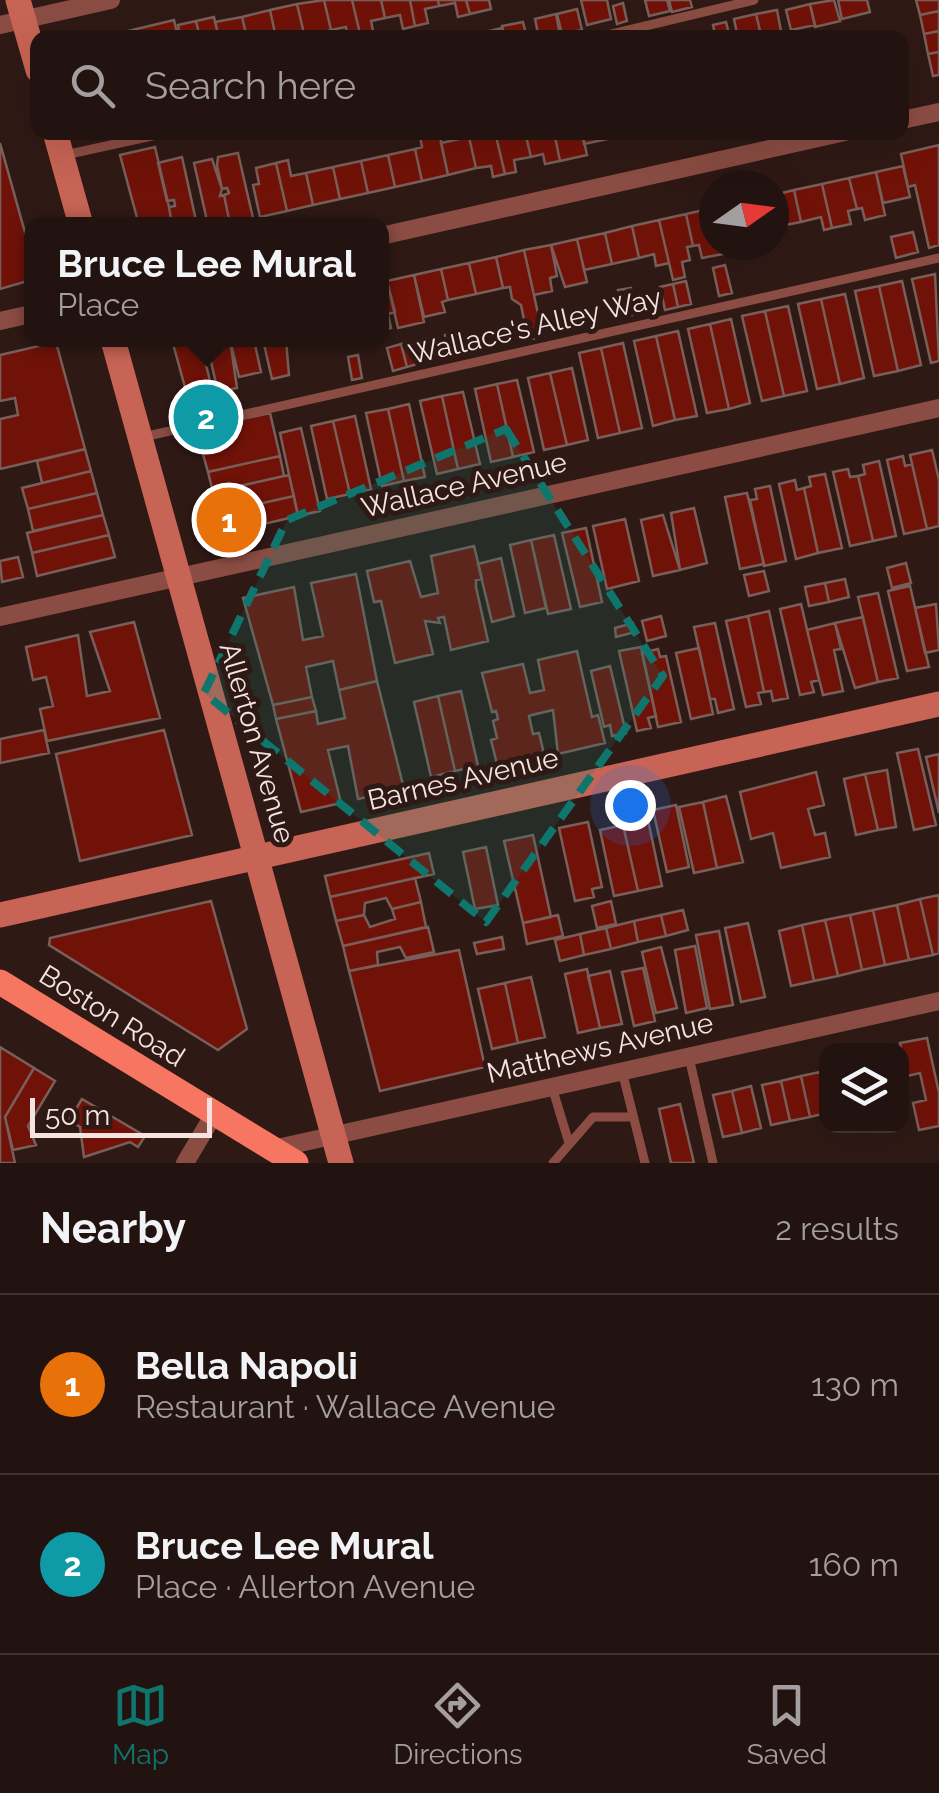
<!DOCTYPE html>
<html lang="en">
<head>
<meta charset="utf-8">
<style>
  :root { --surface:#231310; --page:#2f201e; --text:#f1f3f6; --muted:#a39e9f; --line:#403230; --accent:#0f766e }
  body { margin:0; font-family:Raleway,sans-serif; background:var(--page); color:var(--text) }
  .controls { position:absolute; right:30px; bottom:30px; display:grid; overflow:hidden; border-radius:20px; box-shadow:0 10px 40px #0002 }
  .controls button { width:90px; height:90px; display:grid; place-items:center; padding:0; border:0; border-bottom:2px solid var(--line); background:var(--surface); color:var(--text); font:50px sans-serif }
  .compass { position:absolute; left:699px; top:170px; width:90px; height:90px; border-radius:50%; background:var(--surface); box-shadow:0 10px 40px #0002; rotate:76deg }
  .scale { position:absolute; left:30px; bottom:25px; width:182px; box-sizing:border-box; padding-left:10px; border:5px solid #f4e4e1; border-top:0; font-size:28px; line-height:35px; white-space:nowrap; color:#f4e4e1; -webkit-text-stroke:8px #2f1915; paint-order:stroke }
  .you { position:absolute; left:630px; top:805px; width:35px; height:35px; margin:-25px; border:8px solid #fff; border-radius:50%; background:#1a73e8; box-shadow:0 0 0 15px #1a73e833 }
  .badge { display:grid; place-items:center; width:65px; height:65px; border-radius:50%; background:var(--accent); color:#fff; font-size:32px; font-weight:700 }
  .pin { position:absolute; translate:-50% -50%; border:5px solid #fff; box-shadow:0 2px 10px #0006 }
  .popup { position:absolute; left:24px; top:217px; width:365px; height:130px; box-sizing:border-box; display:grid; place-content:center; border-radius:20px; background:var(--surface); filter:drop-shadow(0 2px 8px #0005); font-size:32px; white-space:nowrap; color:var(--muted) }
  .popup b { font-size:38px; color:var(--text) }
  .popup::after { content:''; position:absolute; left:50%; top:100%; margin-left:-20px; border:20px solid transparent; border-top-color:var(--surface) }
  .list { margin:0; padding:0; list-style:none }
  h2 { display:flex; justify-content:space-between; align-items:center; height:130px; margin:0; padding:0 40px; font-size:42px }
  h2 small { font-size:32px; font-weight:400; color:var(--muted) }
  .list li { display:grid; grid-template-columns:65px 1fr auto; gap:30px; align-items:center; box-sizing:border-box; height:180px; padding:0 40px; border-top:2px solid var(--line) }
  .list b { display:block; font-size:38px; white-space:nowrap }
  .list p { margin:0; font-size:32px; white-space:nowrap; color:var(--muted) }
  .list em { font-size:32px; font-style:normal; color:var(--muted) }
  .icon { flex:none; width:55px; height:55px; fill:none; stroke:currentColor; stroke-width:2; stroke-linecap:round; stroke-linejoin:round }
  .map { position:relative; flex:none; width:939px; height:1163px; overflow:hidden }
  .search { position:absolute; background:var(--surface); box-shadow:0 10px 40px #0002; left:30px; right:30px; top:30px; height:110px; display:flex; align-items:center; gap:25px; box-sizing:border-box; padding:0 35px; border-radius:20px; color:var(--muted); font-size:38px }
  .sheet { height:490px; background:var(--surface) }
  nav { display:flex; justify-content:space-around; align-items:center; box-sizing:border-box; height:140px; border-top:2px solid var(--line); background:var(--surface); font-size:28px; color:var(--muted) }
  nav a { display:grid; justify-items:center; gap:5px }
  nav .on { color:var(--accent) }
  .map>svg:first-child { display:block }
  .building { fill:#711208; stroke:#795f5a; stroke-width:2.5 }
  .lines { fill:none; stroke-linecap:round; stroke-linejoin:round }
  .lane { stroke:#8b4d43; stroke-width:9 }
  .street { stroke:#8b4d43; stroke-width:18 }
  .secondary { stroke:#c76455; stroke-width:25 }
  .primary { stroke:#f67662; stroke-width:25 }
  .marked { fill:#0f766e; fill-opacity:0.2; stroke:#0f766e; stroke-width:8; stroke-dasharray:20 12; stroke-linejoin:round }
  .labels { text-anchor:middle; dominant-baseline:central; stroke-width:10; stroke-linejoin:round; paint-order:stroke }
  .street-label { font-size:28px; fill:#f4e4e1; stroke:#2f1915 }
</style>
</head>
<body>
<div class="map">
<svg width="939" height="1163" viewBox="0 0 939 1163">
  <rect width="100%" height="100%" fill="#2f1915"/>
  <path class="building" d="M 324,0 L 331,30 L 305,38 L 297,4 Z
    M 324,0 L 352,0 L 361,38 L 348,38 L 346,27 L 331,30 Z
    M 352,0 L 381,0 L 385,18 L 371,21 L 374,35 L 361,38 Z
    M 381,0 L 410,0 L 415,26 L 403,29 L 400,15 L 385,18 Z
    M 410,0 L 438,0 L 439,6 L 425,9 L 428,23 L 415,26 Z
    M 438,0 L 466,0 L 470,14 L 458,17 L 455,3 L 439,6 Z
    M 466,0 L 489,0 L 491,9 L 470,14 Z
    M 581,0 L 607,0 L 611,19 L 587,25 Z
    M 645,0 L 667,0 L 670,11 L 649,16 Z
    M 669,0 L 690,0 L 692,7 L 672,12 Z
    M 834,0 L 840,21 L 815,27 L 810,4 Z
    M 838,0 L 867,0 L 870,12 L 842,19 Z
    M 916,0 L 939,0 L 939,11 L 920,15 Z
    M 623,3 L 627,21 L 617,24 L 613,6 Z
    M 297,4 L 305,38 L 276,38 L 270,10 Z
    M 810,4 L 815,25 L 791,30 L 786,10 Z
    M 577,9 L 582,30 L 562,34 L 557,14 Z
    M 270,10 L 276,38 L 247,38 L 242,17 Z
    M 777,10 L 781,31 L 761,35 L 756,14 Z
    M 939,11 L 939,31 L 924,34 L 920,15 Z
    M 556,14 L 560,35 L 539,38 L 535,19 Z
    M 756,14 L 761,35 L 738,38 L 734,19 Z
    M 214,17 L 219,38 L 200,38 L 196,21 Z
    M 242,17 L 247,38 L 219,38 L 215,22 Z
    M 174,20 L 178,38 L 99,38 Z
    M 196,21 L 200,38 L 180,38 L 178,25 Z
    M 523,22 L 527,38 L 505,38 L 502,26 Z
    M 726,22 L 730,38 L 716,38 L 713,25 Z
    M 502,28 L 504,38 L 482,38 L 481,33 Z
    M 939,31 L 939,52 L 928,54 L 924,34 Z
    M 939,52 L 939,75 L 933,76 L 928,54 Z
    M 439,132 L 448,175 L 422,181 L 415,149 L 422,147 L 420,136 Z
    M 475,132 L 495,132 L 505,174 L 493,177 L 491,166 L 476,168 L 469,137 Z
    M 495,132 L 525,132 L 531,157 L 514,160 L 516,172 L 505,174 Z
    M 525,132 L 554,132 L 560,161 L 545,164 L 543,154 L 531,157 Z
    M 554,132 L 582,132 L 587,155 L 560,161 Z
    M 582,132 L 610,132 L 612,138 L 584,144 Z
    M 469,137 L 476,168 L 448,175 L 441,143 Z
    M 0,143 L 31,254 L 31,280 L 0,289 Z
    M 939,145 L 939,245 L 929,248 L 915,185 L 908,187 L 901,154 Z
    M 155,147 L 169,207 L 172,225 L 139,225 L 120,155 Z
    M 415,149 L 422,181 L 395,187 L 388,155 Z
    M 238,153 L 253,218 L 230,224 L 224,195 L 229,193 L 227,188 L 222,189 L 217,165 L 218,157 Z
    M 388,155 L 395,187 L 368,193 L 361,161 Z
    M 182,157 L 197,225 L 172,225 L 169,207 L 175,206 L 174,200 L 167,201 L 158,163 Z
    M 212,159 L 222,189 L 220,196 L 224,195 L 230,224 L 208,225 L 194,163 Z
    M 288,160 L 291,176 L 306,173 L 313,205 L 287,211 L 276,163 Z
    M 361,161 L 368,193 L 340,199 L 333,167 Z
    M 276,163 L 287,211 L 260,217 L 253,185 L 259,184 L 256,168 Z
    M 903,166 L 910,197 L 883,203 L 876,172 Z
    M 333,167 L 340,199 L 313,205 L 306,173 Z
    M 876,172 L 885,215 L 865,220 L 862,208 L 857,209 L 849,178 Z
    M 849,178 L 857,209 L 848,211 L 851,224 L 832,228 L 822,184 Z
    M 822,184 L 832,228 L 824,230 L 821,217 L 801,222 L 794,190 Z
    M 794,190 L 801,222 L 775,227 L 774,195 Z
    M 713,208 L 714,245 L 721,245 L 723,254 L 702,258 L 699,245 L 693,246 L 686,214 Z
    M 686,214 L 693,246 L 687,247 L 690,260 L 682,262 L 685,277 L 673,280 L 659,220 Z
    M 659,220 L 669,263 L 656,266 L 654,254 L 639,258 L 632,226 Z
    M 632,226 L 639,258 L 612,264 L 605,233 Z
    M 913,232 L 918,252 L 896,258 L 891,237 Z
    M 605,233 L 612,264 L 584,270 L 577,239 Z
    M 577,239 L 587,282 L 565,287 L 551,245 Z
    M 551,245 L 557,276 L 550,278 L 552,291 L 534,295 L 524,250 Z
    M 524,250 L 543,336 L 528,340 L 521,305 L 512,299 L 510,287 L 503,288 L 496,257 Z
    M 496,257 L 503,288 L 476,294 L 469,263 Z
    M 469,263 L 476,294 L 448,300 L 441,269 Z
    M 725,265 L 732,293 L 719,296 L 713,268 Z
    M 441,269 L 448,300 L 442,302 L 445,312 L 424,317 L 414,275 Z
    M 935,274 L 939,361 L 931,363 L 912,279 Z
    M 414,275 L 424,322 L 398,328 L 387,281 Z
    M 387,281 L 395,312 L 388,314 L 391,328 L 381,330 L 381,282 Z
    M 686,281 L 691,304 L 678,307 L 673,284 Z
    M 902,281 L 921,365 L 898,371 L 879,286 Z
    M 673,284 L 678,307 L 665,310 L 660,287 Z
    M 879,286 L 898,371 L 874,376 L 855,291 Z
    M 631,288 L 636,314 L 624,317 L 618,290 Z
    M 845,294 L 864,378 L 840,384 L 821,299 Z
    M 821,299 L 840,384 L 817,389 L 798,304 Z
    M 788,306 L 807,391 L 784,396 L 765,311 Z
    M 765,311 L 784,396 L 762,401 L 742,316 Z
    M 731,319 L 750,403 L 729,409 L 710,324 Z
    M 710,324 L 729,409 L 707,413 L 688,329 Z
    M 678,331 L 697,416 L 675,420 L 656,336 Z
    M 456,333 L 461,354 L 450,357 L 445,335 Z
    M 656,336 L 675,420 L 653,426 L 634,341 Z
    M 172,340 L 200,340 L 218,414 L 194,420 Z
    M 206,340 L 230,340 L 237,388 L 218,392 Z
    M 230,340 L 254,340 L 261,372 L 239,377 Z
    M 263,340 L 286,340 L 289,375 L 272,379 Z
    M 415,341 L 421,363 L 407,367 L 401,344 Z
    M 56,342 L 85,449 L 0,469 L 0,419 L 18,415 L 15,398 L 0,401 L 0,355 Z
    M 623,343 L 642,428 L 620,433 L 601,348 Z
    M 401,344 L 407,367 L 393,371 L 387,348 Z
    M 601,348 L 620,433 L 598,438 L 579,353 Z
    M 358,355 L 362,378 L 352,380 L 348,357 Z
    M 572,368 L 588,440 L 567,445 L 550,373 Z
    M 550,373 L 567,445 L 544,450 L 528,378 Z
    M 517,380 L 534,452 L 513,457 L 497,384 Z
    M 497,384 L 513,457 L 491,462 L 475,389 Z
    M 463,392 L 480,464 L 458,469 L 442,396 Z
    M 442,396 L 458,469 L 437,474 L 420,401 Z
    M 409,404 L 425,477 L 404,481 L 388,409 Z
    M 388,409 L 404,481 L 382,486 L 366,413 Z
    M 270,413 L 280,456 L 208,472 L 196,429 Z
    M 355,416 L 371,489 L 350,494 L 333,421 Z
    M 333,421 L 350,494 L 327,499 L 311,426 Z
    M 301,428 L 320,511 L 298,516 L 280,433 Z
    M 85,449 L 91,471 L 42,483 L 37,461 Z
    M 932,450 L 939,480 L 939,526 L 927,529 L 910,455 Z
    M 280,456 L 284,476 L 213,492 L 208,472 Z
    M 903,456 L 905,466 L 912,464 L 927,529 L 904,534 L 887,460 Z
    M 879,461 L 896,536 L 873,541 L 858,476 L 865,474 L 863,465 Z
    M 848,469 L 850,477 L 858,476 L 873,541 L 850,546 L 833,472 Z
    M 91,471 L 97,493 L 28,509 L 22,488 Z
    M 825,474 L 842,548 L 818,553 L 804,488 L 811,486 L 809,477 Z
    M 289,475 L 294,496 L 219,513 L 213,492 Z
    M 795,480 L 797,490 L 804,488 L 818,553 L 796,559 L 779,484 Z
    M 770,486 L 786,561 L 764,566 L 750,500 L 757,499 L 755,489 Z
    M 97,493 L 103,515 L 33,531 L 28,509 Z
    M 747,493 L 764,564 L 740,569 L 725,497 Z
    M 294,496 L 298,516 L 225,533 L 219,513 Z
    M 694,508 L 707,563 L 680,570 L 671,513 Z
    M 103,515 L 109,535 L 32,553 L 27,533 Z
    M 663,515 L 680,570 L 653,576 L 641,520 Z
    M 625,519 L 639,581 L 607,589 L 593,526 Z
    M 586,528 L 602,602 L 580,607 L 562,533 Z
    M 109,535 L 115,557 L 37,576 L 32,553 Z
    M 554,535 L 571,609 L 548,614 L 531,540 Z
    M 531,540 L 546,608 L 525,613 L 510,545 Z
    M 474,546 L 482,579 L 476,580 L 476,587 L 488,641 L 451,650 L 444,617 L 438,618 L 440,623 L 425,621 L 433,654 L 395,663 L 381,601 L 374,602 L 367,571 L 410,561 L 421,597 L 438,593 L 431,556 Z
    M 18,557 L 23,577 L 2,582 L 0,561 Z
    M 501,558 L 514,616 L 492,622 L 478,564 Z
    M 906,563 L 911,583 L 892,588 L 887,568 Z
    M 764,571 L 769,591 L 749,596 L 744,575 Z
    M 356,574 L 377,681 L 339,690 L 333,661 L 306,667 L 312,697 L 273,705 L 243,598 L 294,587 L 303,640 L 323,636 L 311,583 Z
    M 845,579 L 849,597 L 829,602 L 825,583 Z
    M 825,583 L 829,602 L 809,606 L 805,587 Z
    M 910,586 L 929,667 L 907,671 L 888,591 Z
    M 878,593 L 898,678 L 878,682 L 858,597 Z
    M 801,604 L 819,680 L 811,682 L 814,692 L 800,695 L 780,609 Z
    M 936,604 L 939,650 L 925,653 L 915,608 Z
    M 769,611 L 788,698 L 773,701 L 771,691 L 764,692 L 748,616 Z
    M 661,616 L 666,636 L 647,641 L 642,621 Z
    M 748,616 L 764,692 L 758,693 L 761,704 L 746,707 L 726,621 Z
    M 863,617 L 878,682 L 855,688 L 835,623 Z
    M 134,622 L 160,718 L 47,741 L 40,709 L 53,706 L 46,677 L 33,680 L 26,647 L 78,635 L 87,696 L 110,691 L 90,632 Z
    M 633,623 L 635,632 L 616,637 L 615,628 Z
    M 715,623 L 734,709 L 718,713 L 715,699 L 710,699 L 694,627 Z
    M 835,623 L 841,649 L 834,650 L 843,691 L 823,695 L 807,630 Z
    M 641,647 L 656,716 L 648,718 L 651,728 L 637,731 L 619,651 Z
    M 699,648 L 713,714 L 691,719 L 676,653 Z
    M 658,649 L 660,657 L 666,656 L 681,722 L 658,727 L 642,653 Z
    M 577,651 L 592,717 L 598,715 L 605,743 L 558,754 L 553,710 L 532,715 L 529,716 L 533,734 L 539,733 L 545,758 L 498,768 L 491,740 L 497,738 L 493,721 L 498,719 L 496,711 L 492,712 L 482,673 L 523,664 L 530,693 L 544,690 L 538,660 Z
    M 610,666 L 626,733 L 612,736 L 610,725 L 604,727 L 591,671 Z
    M 377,681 L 404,789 L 358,799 L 348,746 L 328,750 L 341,803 L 301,812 L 276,719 L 316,711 L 318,724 L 345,718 L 339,690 Z
    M 461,691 L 478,766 L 455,771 L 438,696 Z
    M 438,696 L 455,771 L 431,777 L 414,702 Z
    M 312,697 L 316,711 L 276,719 L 273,705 Z
    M 44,730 L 49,753 L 0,763 L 0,739 Z
    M 164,730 L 192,835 L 80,861 L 56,754 Z
    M 918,749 L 936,825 L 914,830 L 897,753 Z
    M 939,754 L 939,813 L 926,757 Z
    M 887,770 L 896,827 L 878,830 L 865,774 Z
    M 816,772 L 824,805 L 808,809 L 815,835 L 825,833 L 830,857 L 781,868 L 773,833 L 751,839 L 740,792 Z
    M 865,774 L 878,830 L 856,835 L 844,779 Z
    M 726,796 L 743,862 L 717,868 L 703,802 Z
    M 703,802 L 717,868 L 694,873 L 679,807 Z
    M 676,805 L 689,867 L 667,872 L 653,810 Z
    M 648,820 L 662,886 L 638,891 L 623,825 Z
    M 588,822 L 602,887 L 592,889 L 594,897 L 575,901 L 559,828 Z
    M 623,825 L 638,891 L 614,896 L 600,830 Z
    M 533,835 L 551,917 L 523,923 L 504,841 Z
    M 486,847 L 498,905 L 475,909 L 463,852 Z
    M 429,853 L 434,874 L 330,897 L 325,876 Z
    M 415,878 L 421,902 L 392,909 L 386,898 L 365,903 L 364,915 L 336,921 L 330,897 Z
    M 939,895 L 939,953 L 933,955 L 920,899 Z
    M 920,899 L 933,955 L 909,960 L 897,905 Z
    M 211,901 L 247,1029 L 218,1050 L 49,945 L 50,938 Z
    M 611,901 L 616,924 L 597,928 L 592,906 Z
    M 421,902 L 426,927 L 343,946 L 336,921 L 364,915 L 370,927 L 395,919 L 392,909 Z
    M 897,905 L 909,960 L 885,965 L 873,910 Z
    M 683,910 L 688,930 L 666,936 L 661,915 Z
    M 873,910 L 885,965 L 862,970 L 850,915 Z
    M 558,915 L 563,936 L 527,944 L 523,923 Z
    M 661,915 L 666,936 L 638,942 L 634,921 Z
    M 850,915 L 862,970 L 838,976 L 825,920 Z
    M 825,920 L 838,976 L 814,981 L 802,925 Z
    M 634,921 L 638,942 L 611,949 L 606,928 Z
    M 748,923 L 765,997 L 741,1002 L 725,928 Z
    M 802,925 L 814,981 L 791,986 L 779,931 Z
    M 428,927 L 434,952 L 406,958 L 400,947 L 377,952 L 378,965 L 349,971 L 343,946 Z
    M 606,928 L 611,949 L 584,955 L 580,934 Z
    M 719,931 L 733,1005 L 710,1009 L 696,935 Z
    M 580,934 L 584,955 L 560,961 L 555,940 Z
    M 502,937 L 504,949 L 477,954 L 474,943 Z
    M 695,946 L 707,1008 L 686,1013 L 675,950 Z
    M 661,947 L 677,1008 L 656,1013 L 642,952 Z
    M 459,950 L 485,1067 L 380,1091 L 349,971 Z
    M 643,968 L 655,1021 L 634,1026 L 622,972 Z
    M 587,969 L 600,1028 L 578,1033 L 565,974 Z
    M 610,971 L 622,1024 L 600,1028 L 588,976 Z
    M 531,977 L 545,1037 L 518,1043 L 505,983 Z
    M 505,983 L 518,1043 L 492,1049 L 478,989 Z
    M 927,1038 L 939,1093 L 939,1126 L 919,1130 L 913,1103 L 926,1100 L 920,1073 L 907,1076 L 900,1043 Z
    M 0,1047 L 34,1068 L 5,1117 L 15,1163 L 0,1163 Z
    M 34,1068 L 55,1081 L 28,1126 L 36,1145 L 13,1150 L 5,1117 Z
    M 820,1072 L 826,1113 L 810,1117 L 801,1076 Z
    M 801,1076 L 810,1117 L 790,1121 L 781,1081 Z
    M 781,1081 L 790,1121 L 771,1125 L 762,1085 Z
    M 751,1086 L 761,1128 L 742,1133 L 732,1091 Z
    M 732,1091 L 742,1133 L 723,1137 L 713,1095 Z
    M 82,1099 L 145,1136 L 138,1147 L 130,1142 L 84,1157 L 80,1127 L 69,1120 Z
    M 680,1104 L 694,1163 L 671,1163 L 659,1109 Z"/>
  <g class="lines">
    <path class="lane" d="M 595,38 L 754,0
      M 65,155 L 170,132
      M 143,437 L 939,258
      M 689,1057 L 713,1163
      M 622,1071 L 645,1163
      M 552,1087 L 569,1143
      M 553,1163 L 593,1117 L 632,1117"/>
    <path class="street" d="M 0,25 L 111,0
      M 902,120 L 939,112
      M 381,236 L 845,132
      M 0,321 L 31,314
      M 0,617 L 939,408
      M 273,1149 L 939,1001
      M 185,1163 L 214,1114"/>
    <path class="secondary" d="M 18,0 L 38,70
      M 55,132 L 81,225
      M 113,340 L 341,1163
      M 0,915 L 939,704"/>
    <path class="primary" d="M 0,982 L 296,1163"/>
  </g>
  <path class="marked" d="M 506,429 L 663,676 L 486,922 L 204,693 L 287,520 Z"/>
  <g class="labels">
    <g class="street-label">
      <text transform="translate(535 326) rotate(-13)">Wallace's Alley Way</text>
      <text transform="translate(464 485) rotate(-13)">Wallace Avenue</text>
      <text transform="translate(257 743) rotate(74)">Allerton Avenue</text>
      <text transform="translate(463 779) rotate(-13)">Barnes Avenue</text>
      <text transform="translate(112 1016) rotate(32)">Boston Road</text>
      <text transform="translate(600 1048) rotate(-13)">Matthews Avenue</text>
    </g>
  </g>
</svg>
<div class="controls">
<button><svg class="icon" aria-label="layers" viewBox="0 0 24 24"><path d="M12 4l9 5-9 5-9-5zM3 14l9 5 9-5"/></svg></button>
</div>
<svg class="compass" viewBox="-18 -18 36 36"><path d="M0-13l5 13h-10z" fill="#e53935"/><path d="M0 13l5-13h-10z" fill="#a39e9f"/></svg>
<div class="scale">50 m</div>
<div class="you"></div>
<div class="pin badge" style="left:229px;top:520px;background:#e8710a">1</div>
<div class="pin badge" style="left:206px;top:417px;background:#0f9aa8">2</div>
<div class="popup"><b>Bruce Lee Mural</b>Place</div>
<div class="search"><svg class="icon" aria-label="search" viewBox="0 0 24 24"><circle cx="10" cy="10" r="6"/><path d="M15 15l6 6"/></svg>Search here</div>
</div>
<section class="sheet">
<h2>Nearby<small>2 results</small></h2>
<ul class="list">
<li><span class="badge" style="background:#e8710a">1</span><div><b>Bella Napoli</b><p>Restaurant · Wallace Avenue</p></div><em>130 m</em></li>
<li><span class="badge" style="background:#0f9aa8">2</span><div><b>Bruce Lee Mural</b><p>Place · Allerton Avenue</p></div><em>160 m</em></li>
</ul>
</section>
<nav>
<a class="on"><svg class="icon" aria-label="map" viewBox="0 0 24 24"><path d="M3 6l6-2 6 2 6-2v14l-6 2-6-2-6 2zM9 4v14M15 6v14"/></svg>Map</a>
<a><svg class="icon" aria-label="directions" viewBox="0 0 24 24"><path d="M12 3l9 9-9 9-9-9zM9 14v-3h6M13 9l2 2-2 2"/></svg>Directions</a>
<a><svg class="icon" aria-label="saved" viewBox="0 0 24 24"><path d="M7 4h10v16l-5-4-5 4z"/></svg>Saved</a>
</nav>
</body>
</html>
